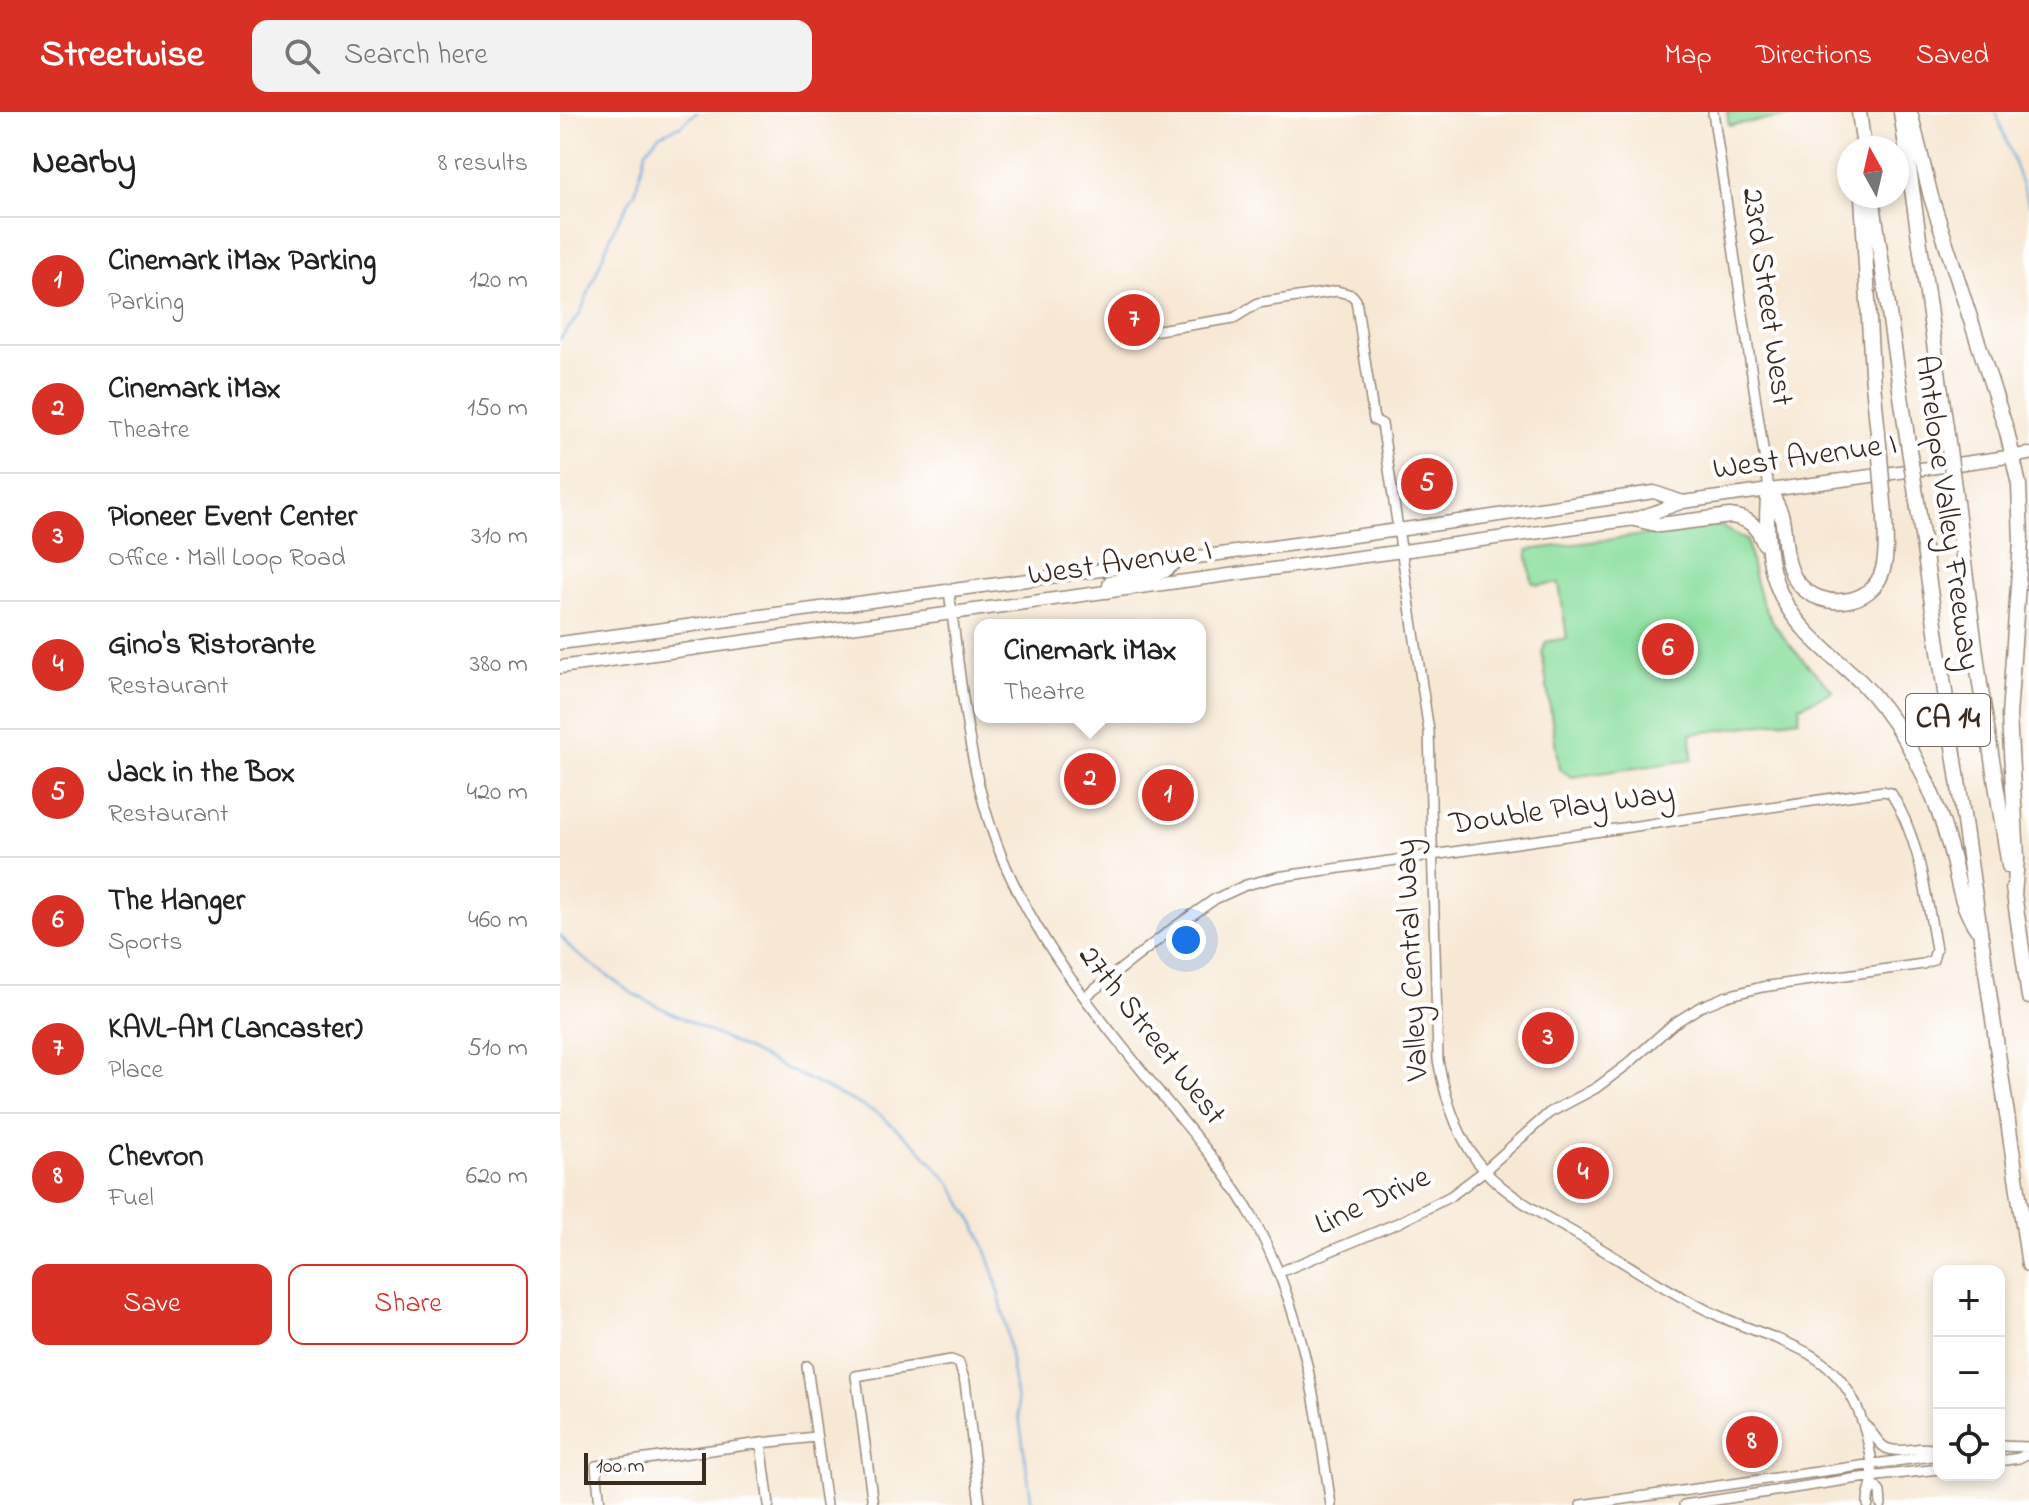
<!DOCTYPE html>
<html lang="en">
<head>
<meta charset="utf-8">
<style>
  :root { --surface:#fff; --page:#f2f2f2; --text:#222; --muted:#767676; --line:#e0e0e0; --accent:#d93025 }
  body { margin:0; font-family:"Indie Flower",sans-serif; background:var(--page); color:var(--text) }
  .controls { position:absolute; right:24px; bottom:24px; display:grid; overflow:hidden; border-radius:16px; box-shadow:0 4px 12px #0003 }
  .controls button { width:72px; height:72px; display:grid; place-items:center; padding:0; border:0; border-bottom:2px solid var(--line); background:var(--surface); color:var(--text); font:40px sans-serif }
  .compass { position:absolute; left:1277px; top:24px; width:72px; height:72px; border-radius:50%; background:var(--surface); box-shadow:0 4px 12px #0003; rotate:352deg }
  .scale { position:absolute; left:24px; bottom:20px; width:122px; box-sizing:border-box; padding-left:8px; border:4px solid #3b2a1e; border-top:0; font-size:22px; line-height:28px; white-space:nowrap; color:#3b2a1e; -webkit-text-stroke:6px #fff; paint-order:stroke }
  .you { position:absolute; left:626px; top:828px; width:28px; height:28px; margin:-20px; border:6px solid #fff; border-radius:50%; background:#1a73e8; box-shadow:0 0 0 12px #1a73e833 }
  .badge { display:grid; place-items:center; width:52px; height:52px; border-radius:50%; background:var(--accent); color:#fff; font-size:26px; font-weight:700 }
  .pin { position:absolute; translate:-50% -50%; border:4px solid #fff; box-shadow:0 2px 8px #0006 }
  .popup { position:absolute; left:414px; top:507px; width:232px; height:104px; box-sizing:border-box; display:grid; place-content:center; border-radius:16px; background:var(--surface); filter:drop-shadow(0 2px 6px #0005); font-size:26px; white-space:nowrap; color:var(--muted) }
  .popup b { font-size:30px; color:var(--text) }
  .popup::after { content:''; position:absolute; left:50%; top:100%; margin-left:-16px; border:16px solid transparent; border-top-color:var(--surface) }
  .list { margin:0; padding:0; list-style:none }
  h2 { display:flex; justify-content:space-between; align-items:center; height:104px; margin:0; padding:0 32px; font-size:34px }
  h2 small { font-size:26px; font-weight:400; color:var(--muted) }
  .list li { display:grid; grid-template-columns:52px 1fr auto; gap:24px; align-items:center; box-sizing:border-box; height:128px; padding:0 32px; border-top:2px solid var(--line) }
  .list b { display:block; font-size:30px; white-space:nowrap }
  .list p { margin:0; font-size:26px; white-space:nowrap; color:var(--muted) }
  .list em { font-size:26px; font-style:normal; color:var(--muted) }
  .actions { display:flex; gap:16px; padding:24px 32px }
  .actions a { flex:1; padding:18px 0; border:2px solid var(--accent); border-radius:16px; text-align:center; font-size:28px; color:var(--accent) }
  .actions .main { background:var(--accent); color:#fff }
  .icon { flex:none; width:44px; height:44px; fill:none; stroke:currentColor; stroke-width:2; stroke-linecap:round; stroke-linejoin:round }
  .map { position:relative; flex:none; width:1469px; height:1393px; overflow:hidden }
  header { display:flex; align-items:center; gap:48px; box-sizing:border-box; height:112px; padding:0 40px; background:var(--accent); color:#fff }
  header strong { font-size:38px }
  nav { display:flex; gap:44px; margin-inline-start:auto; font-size:28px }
  .search { width:560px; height:72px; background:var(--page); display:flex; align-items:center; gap:20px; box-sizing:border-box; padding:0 28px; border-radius:16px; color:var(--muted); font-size:30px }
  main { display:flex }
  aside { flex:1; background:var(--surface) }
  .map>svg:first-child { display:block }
  .green { fill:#8ddfa0; stroke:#64845f; stroke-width:2 }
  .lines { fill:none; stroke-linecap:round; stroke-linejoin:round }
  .stream { stroke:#64a6d8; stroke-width:2 }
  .minor-casing { stroke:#998979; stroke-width:12 }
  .major-casing { stroke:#998979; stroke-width:15 }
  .highway-casing { stroke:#998979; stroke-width:17 }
  .minor { stroke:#fff; stroke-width:9 }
  .major { stroke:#fff; stroke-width:12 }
  .highway { stroke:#fff; stroke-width:14 }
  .highway-bridge-casing { stroke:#998979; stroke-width:17; stroke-linecap:butt }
  .highway-bridge { stroke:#fff; stroke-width:14 }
  .labels { text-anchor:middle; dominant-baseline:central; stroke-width:8; stroke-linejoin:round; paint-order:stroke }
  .shield { fill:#fff; stroke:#766a62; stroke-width:2 }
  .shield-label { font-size:30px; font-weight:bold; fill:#3b2a1e }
  .street-label { font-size:32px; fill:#3b2a1e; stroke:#fff }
</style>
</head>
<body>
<header>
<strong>Streetwise</strong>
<div class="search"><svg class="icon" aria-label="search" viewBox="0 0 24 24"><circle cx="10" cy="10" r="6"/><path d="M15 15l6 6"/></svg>Search here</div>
<nav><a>Map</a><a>Directions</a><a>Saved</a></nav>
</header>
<main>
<aside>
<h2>Nearby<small>8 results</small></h2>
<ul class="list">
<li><span class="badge">1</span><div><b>Cinemark iMax Parking</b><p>Parking</p></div><em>120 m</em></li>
<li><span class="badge">2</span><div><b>Cinemark iMax</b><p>Theatre</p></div><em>150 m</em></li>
<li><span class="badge">3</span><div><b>Pioneer Event Center</b><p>Office · Mall Loop Road</p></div><em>310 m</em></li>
<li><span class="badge">4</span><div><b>Gino's Ristorante</b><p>Restaurant</p></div><em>380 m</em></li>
<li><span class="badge">5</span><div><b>Jack in the Box</b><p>Restaurant</p></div><em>420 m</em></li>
<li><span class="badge">6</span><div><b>The Hanger</b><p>Sports</p></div><em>460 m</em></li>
<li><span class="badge">7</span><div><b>KAVL-AM (Lancaster)</b><p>Place</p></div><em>510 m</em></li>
<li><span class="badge">8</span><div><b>Chevron</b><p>Fuel</p></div><em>620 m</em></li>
</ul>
<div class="actions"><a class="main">Save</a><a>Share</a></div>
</aside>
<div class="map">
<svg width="1469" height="1393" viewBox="0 0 1469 1393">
  <rect width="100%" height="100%" fill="#fff"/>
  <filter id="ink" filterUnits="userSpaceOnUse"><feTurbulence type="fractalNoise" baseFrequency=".0125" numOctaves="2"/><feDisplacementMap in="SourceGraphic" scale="16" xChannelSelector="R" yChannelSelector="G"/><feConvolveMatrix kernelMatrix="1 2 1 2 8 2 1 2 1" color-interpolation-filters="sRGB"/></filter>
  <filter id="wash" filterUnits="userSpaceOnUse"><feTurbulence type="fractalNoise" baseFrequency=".006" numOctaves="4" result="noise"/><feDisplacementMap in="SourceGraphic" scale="32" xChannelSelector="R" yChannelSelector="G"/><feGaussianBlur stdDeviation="1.8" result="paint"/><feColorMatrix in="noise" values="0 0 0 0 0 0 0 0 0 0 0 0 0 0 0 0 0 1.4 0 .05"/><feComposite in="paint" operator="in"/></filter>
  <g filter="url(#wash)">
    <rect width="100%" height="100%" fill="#f7e8d4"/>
    <path class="green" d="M 1167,0 L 1254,0 L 1254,1 L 1169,13 Z
      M 1162,413 L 1163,416 L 1187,428 C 1191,446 1193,466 1200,484 C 1214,522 1246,550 1273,579 L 1240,594 L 1239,607 L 1131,622 L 1132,648 L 1012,665 L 999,657 L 982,540 L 986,530 L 1007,526 L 999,471 L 978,473 L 972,470 L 967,438 Z"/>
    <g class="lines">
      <path class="stream" d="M 1436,0 L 1469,93
        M 0,227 L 20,202 L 54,116 L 75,80 L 86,39 L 99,23 L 120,14 L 137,0
        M 0,823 L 13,839 L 73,882 L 319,1002 L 357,1034 L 391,1072 L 420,1122 L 435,1164 L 446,1215 L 472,1393"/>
    </g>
  </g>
  <g filter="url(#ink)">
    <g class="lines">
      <defs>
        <path id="minor" d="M 1153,0 L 1209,377
          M 592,219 L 674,206 L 698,191 L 777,179 L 792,183 L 796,188 L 814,308 L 822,312 L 869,619 L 878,948 C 885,986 898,1029 925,1059 C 949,1086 994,1109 1025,1127 C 1068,1153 1112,1182 1157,1203 C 1205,1226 1261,1232 1290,1282 C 1302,1301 1315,1347 1312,1370 C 1311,1379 1307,1383 1308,1393
          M 389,479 C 402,573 408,670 447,757 C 485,842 546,915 604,986 C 636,1025 670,1064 694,1108 C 745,1203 755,1289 771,1393
          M 525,885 L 612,817 L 655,787 L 686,773 L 717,765 L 1323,679 L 1331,681 C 1360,727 1366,784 1376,837 L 1373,848 L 1363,852 L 1202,875 L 1167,884 L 1140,895 L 1113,912 L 1068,952 L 1036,976 L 989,1001 L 924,1059 L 891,1084 L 840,1110 L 720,1160
          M 247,1254 L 266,1393
          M 1303,1312 C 1313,1318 1316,1331 1326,1336 C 1343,1344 1363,1330 1379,1340
          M 201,1331 L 255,1325
          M 1439,1334 L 1469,1335
          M 1439,1349 L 1459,1346 L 1469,1341
          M 1312,1371 L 1320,1380 L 1321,1393
          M 40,1393 L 36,1354 L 201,1331 L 209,1393
          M 313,1393 L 296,1264 L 391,1248 L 399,1251 L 405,1270 L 420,1393
          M 1021,1393 L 1379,1343
          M 1124,1393 L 1292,1367 L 1379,1357"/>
        <path id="major" d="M 547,480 L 550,470 L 605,459 L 616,450
          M 0,531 L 838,418 L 1094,380 L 1123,390
          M 0,555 L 1075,407 L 1123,390 L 1469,342"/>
        <path id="highway" d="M 1299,0 L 1304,36
          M 1341,0 L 1386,315
          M 1350,0 L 1371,85 L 1447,320 L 1459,373 L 1461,429 L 1449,604 L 1457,746 L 1454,784
          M 1302,84 L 1312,261 L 1318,322
          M 1312,84 L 1346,318
          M 1209,377 C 1205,411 1206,454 1222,485 C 1239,520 1274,544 1301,570 C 1318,587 1333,608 1346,629 C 1365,662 1380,699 1390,736 C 1398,766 1399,791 1417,817
          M 1209,377 C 1213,386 1220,396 1222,406 C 1226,427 1224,454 1238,471 C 1261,499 1313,495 1323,457 C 1328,439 1325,420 1325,402
          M 1396,390 L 1420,572 L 1449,754
          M 1358,396 L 1469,1153
          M 1075,407 L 1100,413 L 1170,404 C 1189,406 1197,414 1204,431
          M 1453,775 L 1469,885"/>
      </defs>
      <use href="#minor" class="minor-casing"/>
      <use href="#major" class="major-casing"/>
      <use href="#highway" class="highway-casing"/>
      <use href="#minor" class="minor"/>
      <use href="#major" class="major"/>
      <use href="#highway" class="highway"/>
      <defs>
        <path id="highway-bridge" d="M 1386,315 L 1396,390
          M 1346,318 L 1358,396
          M 1318,322 L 1325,402"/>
      </defs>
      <use href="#highway-bridge" class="highway-bridge-casing"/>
      <use href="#highway-bridge" class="highway-bridge"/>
    </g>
  </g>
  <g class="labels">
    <rect class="shield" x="1346" y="582" width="84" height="52" rx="6"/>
    <g class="shield-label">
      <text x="1388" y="608">CA 14</text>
    </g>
    <g class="street-label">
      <text transform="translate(1206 185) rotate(82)">23rd Street West</text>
      <text transform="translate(1245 346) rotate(-8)">West Avenue I</text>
      <text transform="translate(1386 401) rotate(82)">Antelope Valley Freeway</text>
      <text transform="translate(560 452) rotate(-8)">West Avenue I</text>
      <text transform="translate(1002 698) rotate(-8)">Double Play Way</text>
      <text transform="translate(853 848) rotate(-93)">Valley Central Way</text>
      <text transform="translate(591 924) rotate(52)">27th Street West</text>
      <text transform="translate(813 1090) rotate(-25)">Line Drive</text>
    </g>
  </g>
</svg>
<div class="controls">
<button>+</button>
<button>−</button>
<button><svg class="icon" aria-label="locate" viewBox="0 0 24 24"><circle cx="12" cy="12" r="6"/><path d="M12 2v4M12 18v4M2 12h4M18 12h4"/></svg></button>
</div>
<svg class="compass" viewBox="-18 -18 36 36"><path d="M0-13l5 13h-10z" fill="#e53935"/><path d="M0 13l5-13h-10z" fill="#767676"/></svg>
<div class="scale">100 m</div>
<div class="you"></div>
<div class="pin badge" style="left:608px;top:683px">1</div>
<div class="pin badge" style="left:530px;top:667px">2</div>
<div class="popup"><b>Cinemark iMax</b>Theatre</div>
<div class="pin badge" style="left:988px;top:926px">3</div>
<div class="pin badge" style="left:1023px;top:1061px">4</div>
<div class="pin badge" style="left:867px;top:372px">5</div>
<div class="pin badge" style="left:1108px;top:537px">6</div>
<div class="pin badge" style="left:574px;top:208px">7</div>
<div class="pin badge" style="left:1192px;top:1330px">8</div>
</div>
</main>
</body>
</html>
